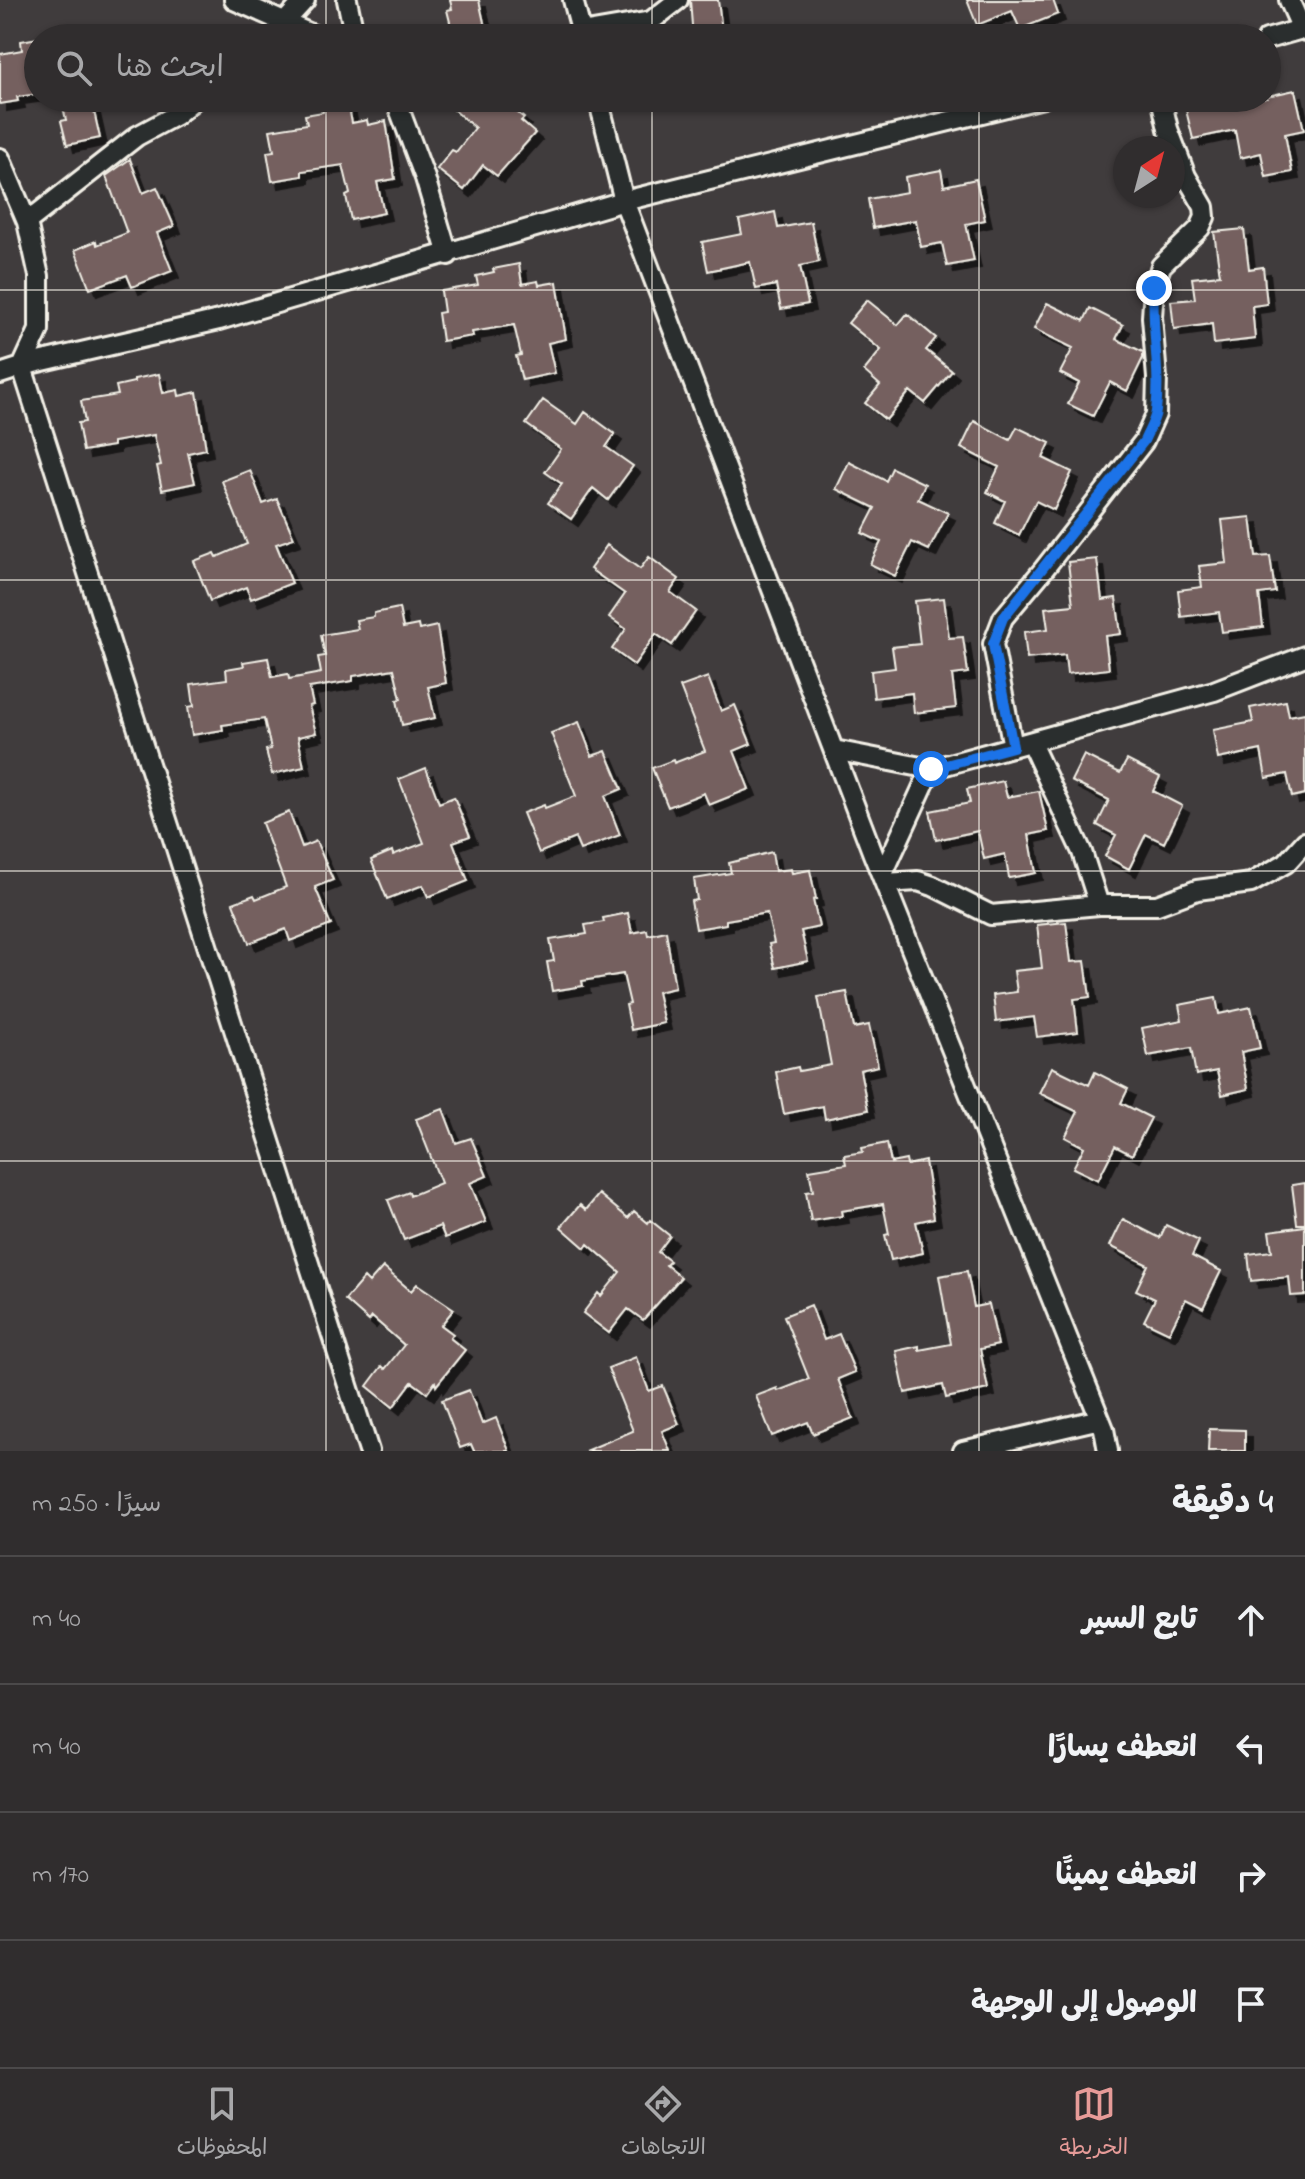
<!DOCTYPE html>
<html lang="ar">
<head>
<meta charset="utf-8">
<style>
  :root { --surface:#302d2e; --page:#383536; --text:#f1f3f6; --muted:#a8a8aa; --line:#4b494a; --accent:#e69b98 }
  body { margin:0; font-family:"Indie Flower","Playpen Sans Arabic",sans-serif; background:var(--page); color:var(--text); direction:rtl }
  .compass { position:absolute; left:1113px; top:136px; width:72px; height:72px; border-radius:50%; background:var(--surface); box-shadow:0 2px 6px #0004; rotate:36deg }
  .stop { position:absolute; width:24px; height:24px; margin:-18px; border:6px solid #1a73e8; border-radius:50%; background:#fff }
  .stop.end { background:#1a73e8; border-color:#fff; box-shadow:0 2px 8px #0008 }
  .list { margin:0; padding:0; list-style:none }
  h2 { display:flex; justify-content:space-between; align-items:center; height:104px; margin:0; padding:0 32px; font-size:34px }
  h2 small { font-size:26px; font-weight:400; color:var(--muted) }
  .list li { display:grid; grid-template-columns:52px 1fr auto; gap:24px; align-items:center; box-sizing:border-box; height:128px; padding:0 32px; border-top:2px solid var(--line) }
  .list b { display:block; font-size:30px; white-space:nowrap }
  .list em { font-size:26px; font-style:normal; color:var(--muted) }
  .icon { flex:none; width:44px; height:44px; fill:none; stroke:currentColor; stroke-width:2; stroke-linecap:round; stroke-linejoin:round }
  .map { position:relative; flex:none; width:1305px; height:1451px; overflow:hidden; direction:ltr }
  .search { position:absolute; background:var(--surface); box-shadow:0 2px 6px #0004; left:24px; right:24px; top:24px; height:88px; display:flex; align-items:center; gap:20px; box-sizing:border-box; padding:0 28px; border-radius:44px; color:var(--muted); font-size:30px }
  .sheet { height:616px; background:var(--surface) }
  nav { display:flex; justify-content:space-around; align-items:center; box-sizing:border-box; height:112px; border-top:2px solid var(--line); background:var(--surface); font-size:22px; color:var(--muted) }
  nav a { display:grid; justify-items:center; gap:4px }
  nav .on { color:var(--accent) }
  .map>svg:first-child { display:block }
  .building { fill:#74605f; stroke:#f4f1e8; stroke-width:2; filter:url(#shadow) }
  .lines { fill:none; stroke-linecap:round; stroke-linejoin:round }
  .minor-casing { stroke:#f4f1e8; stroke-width:24 }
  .minor { stroke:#2a2d2e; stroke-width:18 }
  .route { stroke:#1a73e8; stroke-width:10 }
  .grid { fill:none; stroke:#f4f1e8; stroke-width:2; stroke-opacity:0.55 }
</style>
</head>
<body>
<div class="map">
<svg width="1305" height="1451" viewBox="0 0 1305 1451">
  <defs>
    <filter id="shadow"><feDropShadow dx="7" dy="7" stdDeviation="0" flood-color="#0009"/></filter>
  </defs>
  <rect width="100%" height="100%" fill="#403c3d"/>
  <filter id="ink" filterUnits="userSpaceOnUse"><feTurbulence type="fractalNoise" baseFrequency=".0125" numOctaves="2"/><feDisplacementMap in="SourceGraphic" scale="16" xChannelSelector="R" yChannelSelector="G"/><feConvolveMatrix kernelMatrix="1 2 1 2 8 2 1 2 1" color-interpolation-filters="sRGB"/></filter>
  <g filter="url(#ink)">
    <path class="building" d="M 450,0 L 479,0 L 485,27 L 453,34 L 447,10 L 452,9 Z
      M 690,0 L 718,0 L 723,38 L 693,38 Z
      M 967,0 L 1053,0 L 1058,14 L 1020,29 L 1012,11 L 977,25 Z
      M 38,38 L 38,68 L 34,69 L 38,94 L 17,97 L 18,101 L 0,104 L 0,54 L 22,50 L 21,41 Z
      M 1295,90 L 1304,130 L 1285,134 L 1292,172 L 1266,177 L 1261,153 L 1240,158 L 1235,130 L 1193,139 L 1186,110 L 1227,102 L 1226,98 L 1267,98 L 1267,96 Z
      M 61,98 L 91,98 L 100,138 L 67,145 L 61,121 L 66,120 Z
      M 440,98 L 520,98 L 512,108 L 524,118 L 521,121 L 535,133 L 497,176 L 483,165 L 464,190 L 437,169 L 452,150 L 456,152 L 475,128 Z
      M 348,103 L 352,123 L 367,120 L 368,125 L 386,121 L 395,179 L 377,182 L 384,213 L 351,220 L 346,196 L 350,194 L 343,165 L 302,171 L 302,176 L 272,181 L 267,152 L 274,151 L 270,130 L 307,124 L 305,115 L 323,112 L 323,108 Z
      M 130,159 L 143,193 L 157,187 L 174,226 L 157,233 L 172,271 L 132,287 L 127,275 L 90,289 L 75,250 L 96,241 L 97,245 L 127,233 L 106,176 Z
      M 941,170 L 944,186 L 976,179 L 985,220 L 966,224 L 974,261 L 947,266 L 942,243 L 921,247 L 916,220 L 873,228 L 868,199 L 907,192 L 905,177 Z
      M 775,212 L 778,228 L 811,222 L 819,262 L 800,266 L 808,304 L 781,309 L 776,285 L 756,289 L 750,262 L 708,271 L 702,242 L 742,234 L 739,220 Z
      M 1244,229 L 1249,269 L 1263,267 L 1267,304 L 1252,306 L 1255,339 L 1214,344 L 1212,324 L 1174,329 L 1171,301 L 1195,299 L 1192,278 L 1220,275 L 1214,232 Z
      M 519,264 L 522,284 L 538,281 L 539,285 L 557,282 L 566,339 L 548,343 L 555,373 L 522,380 L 516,356 L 521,355 L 514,325 L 472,332 L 473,336 L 442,341 L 438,313 L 444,312 L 441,291 L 478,285 L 476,276 L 494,272 L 493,269 Z
      M 867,300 L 898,325 L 907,314 L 936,338 L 926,350 L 952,371 L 925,403 L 910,391 L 886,420 L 865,403 L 880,385 L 864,371 L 881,350 L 848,323 Z
      M 1047,303 L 1084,321 L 1090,308 L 1123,325 L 1116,339 L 1143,352 L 1143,358 L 1127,391 L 1110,382 L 1093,416 L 1068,404 L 1079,383 L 1060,373 L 1073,348 L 1034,329 Z
      M 159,374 L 163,393 L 178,390 L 179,396 L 197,392 L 206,449 L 188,453 L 195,483 L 162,490 L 157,466 L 161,465 L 154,435 L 113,442 L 113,446 L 83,451 L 78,423 L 85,422 L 81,401 L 118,395 L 116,386 L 134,382 L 134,379 Z
      M 543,400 L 577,424 L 585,412 L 615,434 L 606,447 L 633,466 L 608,500 L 593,488 L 571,519 L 548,503 L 562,484 L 545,472 L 561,449 L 526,424 Z
      M 974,421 L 1010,440 L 1017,427 L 1050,443 L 1043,458 L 1072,472 L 1054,510 L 1036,501 L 1019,535 L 995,523 L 1005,501 L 987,492 L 999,467 L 961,448 Z
      M 849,462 L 886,481 L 892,468 L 925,484 L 918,499 L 948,513 L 929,550 L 912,542 L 895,576 L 870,564 L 881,542 L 862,533 L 875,508 L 836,489 Z
      M 250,470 L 263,504 L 277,499 L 294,538 L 276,544 L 292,583 L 251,599 L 246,587 L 210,601 L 194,561 L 215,553 L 217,557 L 247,544 L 222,481 Z
      M 1251,517 L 1256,557 L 1270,556 L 1275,592 L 1259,594 L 1263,627 L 1222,632 L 1219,612 L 1181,617 L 1178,590 L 1202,587 L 1199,566 L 1227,563 L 1222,520 Z
      M 607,545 L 640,569 L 649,557 L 679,579 L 670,592 L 696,611 L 672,645 L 656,634 L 634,665 L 612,649 L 626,629 L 609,617 L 625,594 L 590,569 Z
      M 1097,559 L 1102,600 L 1116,598 L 1121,634 L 1105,636 L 1109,669 L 1067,674 L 1065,655 L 1027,659 L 1024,632 L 1048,629 L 1045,608 L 1073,605 L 1068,562 Z
      M 944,598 L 949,638 L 963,637 L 968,673 L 952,675 L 956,708 L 914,713 L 912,693 L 874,698 L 871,671 L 895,668 L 892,647 L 920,644 L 915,601 Z
      M 399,608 L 403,628 L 418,625 L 419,630 L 437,626 L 446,683 L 428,687 L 435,718 L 402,725 L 397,700 L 401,699 L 394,669 L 353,676 L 353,681 L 309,688 L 313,705 L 309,706 L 316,733 L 298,737 L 304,767 L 272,774 L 266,750 L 271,749 L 264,719 L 222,725 L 223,730 L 192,735 L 188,707 L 194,706 L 191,684 L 227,679 L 226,669 L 244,666 L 243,662 L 268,658 L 272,677 L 288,674 L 289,679 L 321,673 L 318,657 L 325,656 L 321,635 L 358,629 L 356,620 L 374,617 L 374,613 Z
      M 708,677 L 721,711 L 735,705 L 751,744 L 734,751 L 749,789 L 709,805 L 704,793 L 668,807 L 652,768 L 673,760 L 674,763 L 705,751 L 680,687 Z
      M 1286,701 L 1289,716 L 1305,713 L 1305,794 L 1292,797 L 1287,774 L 1266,778 L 1261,750 L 1218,759 L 1213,730 L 1253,722 L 1250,708 Z
      M 579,722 L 592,756 L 606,751 L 622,789 L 605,796 L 620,835 L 580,850 L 575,838 L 539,853 L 523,813 L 544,805 L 545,808 L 576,796 L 551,733 Z
      M 1084,755 L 1120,773 L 1127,760 L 1160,777 L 1153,791 L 1182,806 L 1164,843 L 1146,834 L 1129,869 L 1105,856 L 1116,835 L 1097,825 L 1109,800 L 1071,781 Z
      M 426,768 L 439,803 L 454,797 L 470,836 L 453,842 L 468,881 L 428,897 L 423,885 L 387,899 L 371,860 L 392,851 L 393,855 L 424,843 L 399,779 Z
      M 1003,781 L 1007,797 L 1039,791 L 1048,831 L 1029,835 L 1036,873 L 1009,878 L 1005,854 L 984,859 L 978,831 L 936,840 L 930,811 L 970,803 L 967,789 Z
      M 289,812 L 302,847 L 316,841 L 333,880 L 315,887 L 331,925 L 290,941 L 286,929 L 249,943 L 233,903 L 254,895 L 256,899 L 286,887 L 262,823 Z
      M 772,852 L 775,871 L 791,869 L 792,873 L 810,870 L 816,899 L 813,900 L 819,927 L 801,931 L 808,961 L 775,968 L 769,944 L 774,943 L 767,913 L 726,920 L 726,924 L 696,929 L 691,901 L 697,900 L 694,879 L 731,873 L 729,863 Z
      M 628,913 L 632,933 L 647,930 L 648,935 L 666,931 L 675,988 L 657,992 L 664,1023 L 631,1030 L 626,1005 L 630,1004 L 623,974 L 582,981 L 583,986 L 552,991 L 547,962 L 554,961 L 550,940 L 587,934 L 585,925 L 604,922 L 603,918 Z
      M 1066,922 L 1071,962 L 1085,961 L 1090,997 L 1074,999 L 1078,1032 L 1037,1037 L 1034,1017 L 996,1022 L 993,995 L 1017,992 L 1014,971 L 1042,968 L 1037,925 Z
      M 847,992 L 854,1028 L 869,1025 L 878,1066 L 860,1070 L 868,1110 L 825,1119 L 823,1106 L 784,1114 L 776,1072 L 798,1067 L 799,1071 L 831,1065 L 818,997 Z
      M 1216,998 L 1219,1014 L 1251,1007 L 1260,1048 L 1241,1052 L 1248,1089 L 1222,1095 L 1217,1071 L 1196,1075 L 1191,1048 L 1148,1056 L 1142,1028 L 1182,1020 L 1179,1005 Z
      M 1052,1067 L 1089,1085 L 1095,1072 L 1128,1089 L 1121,1103 L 1151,1118 L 1132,1155 L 1115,1146 L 1098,1180 L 1073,1168 L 1084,1147 L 1065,1137 L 1078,1112 L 1039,1093 Z
      M 443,1109 L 456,1143 L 471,1138 L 487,1176 L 470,1183 L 486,1222 L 445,1238 L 440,1226 L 404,1240 L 388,1200 L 409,1192 L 410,1196 L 441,1183 L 416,1119 Z
      M 887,1143 L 891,1163 L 906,1160 L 907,1165 L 925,1161 L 934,1218 L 916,1222 L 923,1253 L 891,1260 L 885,1235 L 889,1234 L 883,1204 L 841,1211 L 842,1216 L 811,1221 L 806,1192 L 813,1191 L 809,1170 L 846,1164 L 844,1155 L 863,1152 L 862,1148 Z
      M 1305,1183 L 1305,1224 L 1297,1224 L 1292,1185 Z
      M 599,1194 L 628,1218 L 634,1211 L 648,1223 L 650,1220 L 670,1236 L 658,1252 L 670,1261 L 666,1265 L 681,1277 L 643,1320 L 628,1309 L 609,1333 L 583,1313 L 598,1293 L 601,1296 L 620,1272 L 588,1244 L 585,1248 L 561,1227 L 580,1205 L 586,1210 Z
      M 1123,1219 L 1160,1238 L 1166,1225 L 1199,1241 L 1192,1256 L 1221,1271 L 1203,1308 L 1186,1299 L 1169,1333 L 1144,1321 L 1155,1299 L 1136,1290 L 1148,1265 L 1110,1246 Z
      M 1305,1226 L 1305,1295 L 1291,1296 L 1289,1277 L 1251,1281 L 1248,1254 L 1272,1251 L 1269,1231 Z
      M 383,1267 L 411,1291 L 417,1284 L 454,1309 L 441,1325 L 453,1334 L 450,1338 L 465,1350 L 436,1386 L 435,1382 L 427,1393 L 412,1382 L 393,1407 L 367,1386 L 382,1366 L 385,1369 L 404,1345 L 372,1317 L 369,1321 L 345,1300 L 364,1278 L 369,1283 Z
      M 967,1271 L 974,1307 L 989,1304 L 998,1345 L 980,1349 L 988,1389 L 946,1398 L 943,1385 L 905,1393 L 896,1351 L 919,1346 L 919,1350 L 951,1344 L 939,1276 Z
      M 811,1305 L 824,1340 L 839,1334 L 855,1372 L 838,1379 L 853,1418 L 813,1434 L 808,1422 L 772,1436 L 756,1396 L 777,1388 L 778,1391 L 809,1379 L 784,1316 Z
      M 636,1357 L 649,1391 L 663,1386 L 679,1424 L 662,1431 L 670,1451 L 585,1451 L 633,1431 L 608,1368 Z
      M 469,1390 L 482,1424 L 496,1418 L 509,1451 L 474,1451 L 471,1444 L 460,1448 L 442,1400 Z
      M 1209,1429 L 1245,1430 L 1245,1451 L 1208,1451 Z"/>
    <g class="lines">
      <defs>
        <path id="minor" d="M 234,0 L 320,38
          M 347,0 L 355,38
          M 573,0 L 583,38
          M 1289,0 L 1302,29
          M 581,33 L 651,21 L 678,0
          M 270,38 L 305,0
          M 1267,39 L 1302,29 L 1305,31
          M 395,98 L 425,178 L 448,255
          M 598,98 L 624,201 L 873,854 L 1104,1429 L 1108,1451
          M 0,158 L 27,222 L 39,276 L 39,330 L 22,367 L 369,1451
          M 27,222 L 137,136 L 176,115 L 196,98
          M 0,374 L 34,363 L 219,320 L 624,201 L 1043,98
          M 1013,747 L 993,644 L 1003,618 L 1044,569 L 1144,441 L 1156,414 L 1157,378 L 1152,317 L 1154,288 L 1161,266 L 1200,228 L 1205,217 L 1204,207 L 1186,176 L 1168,129 L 1161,98
          M 834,750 L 931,769 L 1214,691 L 1305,656
          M 882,876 L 931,769
          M 885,883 L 918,881 L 933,886 L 991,915 L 1099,905 L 1082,852 L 1031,743
          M 1099,905 L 1157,905 L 1197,890 L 1251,883 L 1286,863 L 1305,842
          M 963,1451 L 1100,1419"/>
      </defs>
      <use href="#minor" class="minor-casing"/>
      <use href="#minor" class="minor"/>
    </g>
  </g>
  <g class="lines" filter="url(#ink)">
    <path class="route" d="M 931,769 L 1013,747 L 993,644 L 1003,618 L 1144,441 C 1148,431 1155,421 1156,411 C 1161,370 1151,329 1154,288"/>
  </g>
  <path class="grid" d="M 326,0 L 326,38M 652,0 L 652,38M 979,0 L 979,38M 326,98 L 326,1451M 652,98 L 652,1451M 979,98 L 979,1451M 0,290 L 1305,290M 0,580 L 1305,580M 0,871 L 1305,871M 0,1161 L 1305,1161"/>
</svg>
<svg class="compass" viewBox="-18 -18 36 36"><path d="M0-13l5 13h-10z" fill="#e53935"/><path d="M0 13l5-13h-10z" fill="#a8a8aa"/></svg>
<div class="stop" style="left:931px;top:769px"></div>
<div class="stop end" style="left:1154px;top:288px"></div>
<div class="search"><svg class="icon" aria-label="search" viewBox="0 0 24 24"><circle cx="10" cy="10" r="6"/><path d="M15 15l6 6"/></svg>ابحث هنا</div>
</div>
<section class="sheet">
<h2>4 دقيقة<small>سيرًا · 250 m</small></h2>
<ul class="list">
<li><svg class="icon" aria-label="ahead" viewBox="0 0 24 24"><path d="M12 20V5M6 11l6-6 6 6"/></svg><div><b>تابع السير</b></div><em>40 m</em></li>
<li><svg class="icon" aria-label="left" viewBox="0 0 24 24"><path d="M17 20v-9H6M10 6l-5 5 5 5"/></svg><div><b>انعطف يسارًا</b></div><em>40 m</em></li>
<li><svg class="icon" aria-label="right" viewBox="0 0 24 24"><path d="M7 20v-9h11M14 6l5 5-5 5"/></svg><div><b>انعطف يمينًا</b></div><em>170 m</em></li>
<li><svg class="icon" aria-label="arrive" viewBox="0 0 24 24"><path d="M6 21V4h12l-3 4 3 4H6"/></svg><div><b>الوصول إلى الوجهة</b></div></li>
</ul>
</section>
<nav>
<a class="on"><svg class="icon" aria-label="map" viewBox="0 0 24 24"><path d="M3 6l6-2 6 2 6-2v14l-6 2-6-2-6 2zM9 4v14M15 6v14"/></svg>الخريطة</a>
<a><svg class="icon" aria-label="directions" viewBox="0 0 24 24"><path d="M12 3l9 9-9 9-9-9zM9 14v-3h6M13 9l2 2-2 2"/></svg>الاتجاهات</a>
<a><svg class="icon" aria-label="saved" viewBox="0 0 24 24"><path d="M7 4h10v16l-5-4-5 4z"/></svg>المحفوظات</a>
</nav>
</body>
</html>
